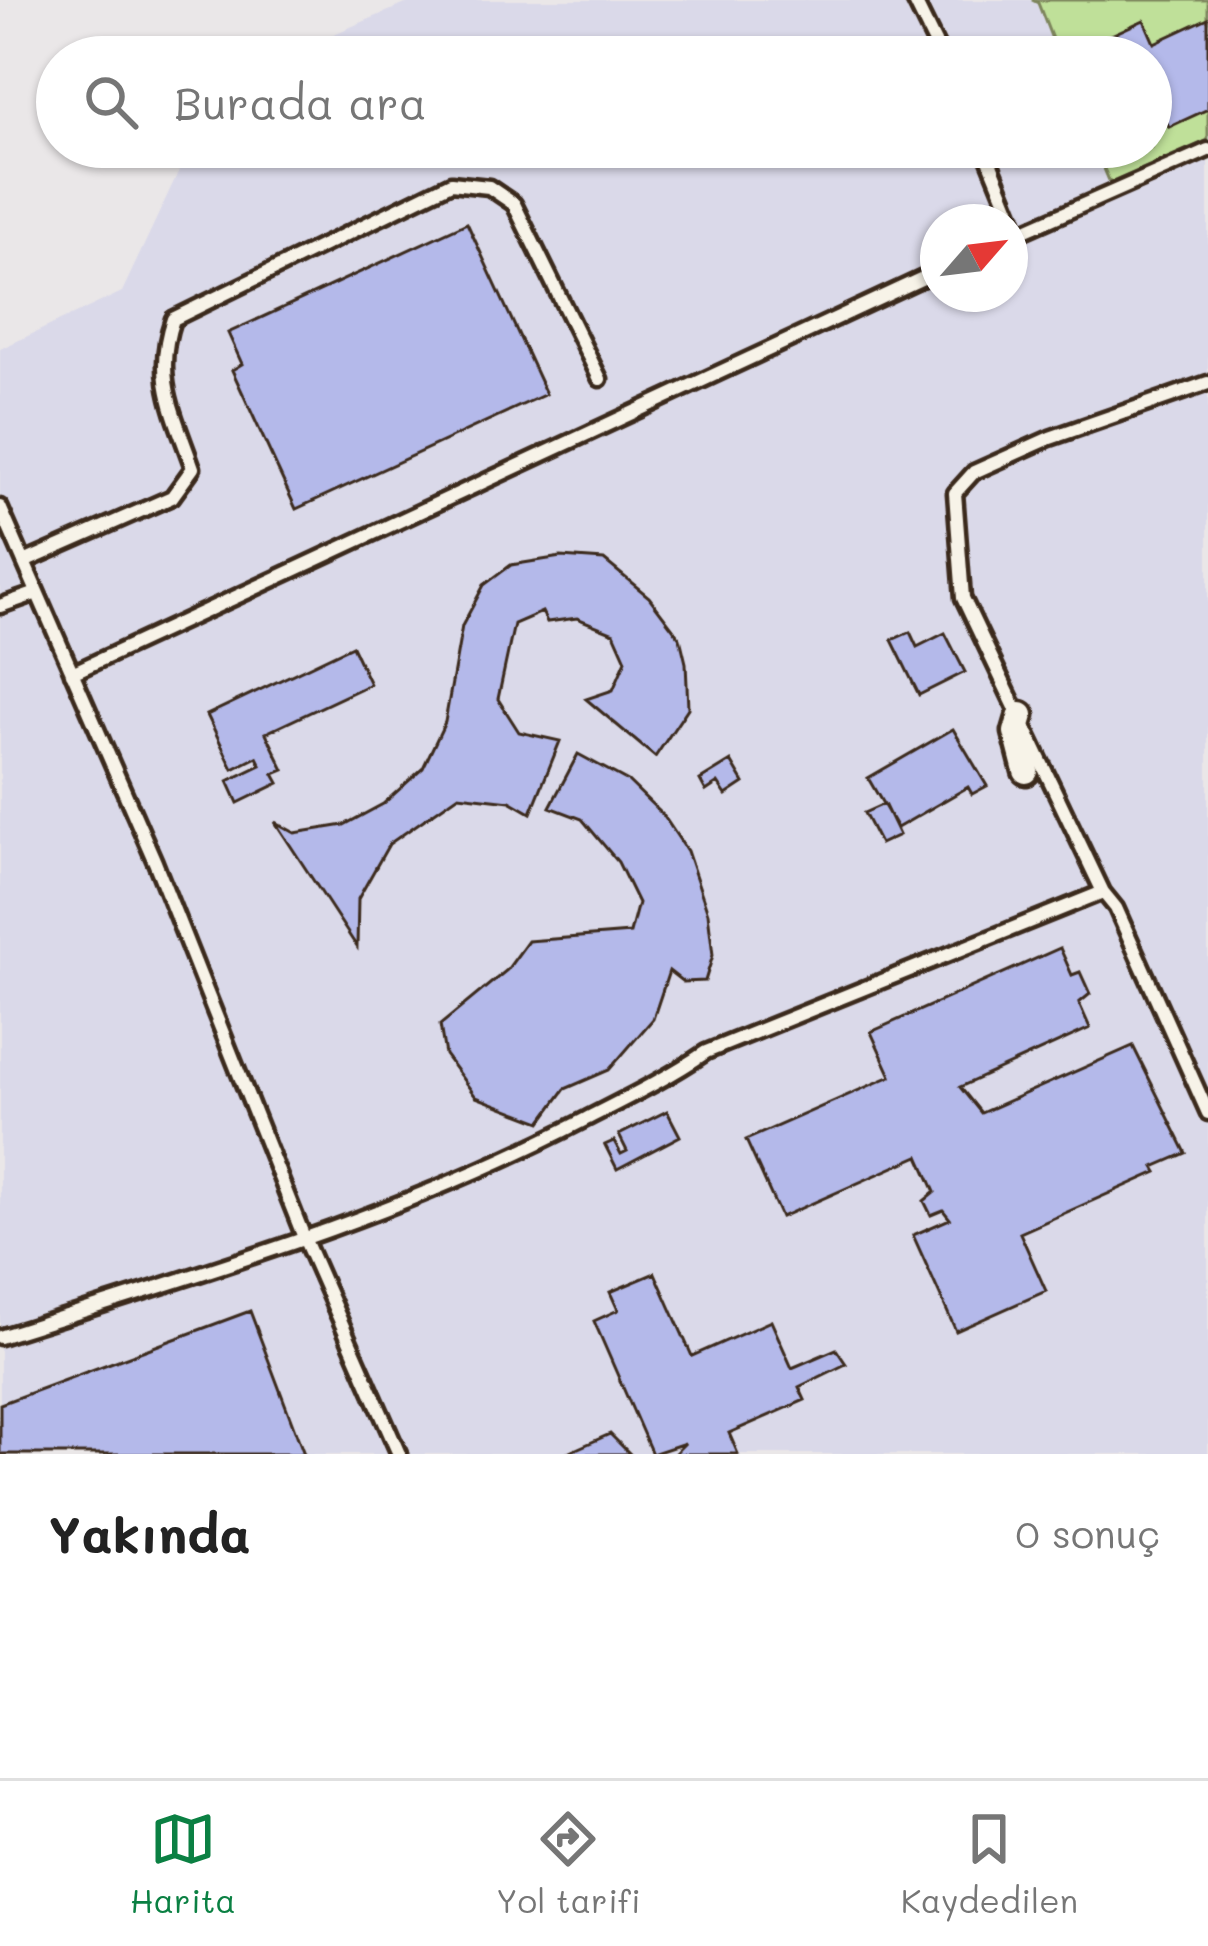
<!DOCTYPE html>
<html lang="tr">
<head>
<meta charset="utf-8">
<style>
  :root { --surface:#fff; --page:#f2f2f2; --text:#222; --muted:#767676; --line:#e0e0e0; --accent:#0b8043 }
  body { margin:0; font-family:Mali,sans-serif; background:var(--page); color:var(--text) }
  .compass { position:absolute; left:920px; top:204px; width:108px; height:108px; border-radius:50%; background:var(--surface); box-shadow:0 3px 9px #0004; rotate:62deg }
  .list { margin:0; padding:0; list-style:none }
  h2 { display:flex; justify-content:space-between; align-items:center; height:156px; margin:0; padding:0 48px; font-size:51px }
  h2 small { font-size:39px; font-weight:400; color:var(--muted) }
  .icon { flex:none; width:66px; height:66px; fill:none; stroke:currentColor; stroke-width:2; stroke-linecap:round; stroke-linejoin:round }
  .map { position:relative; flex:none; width:1208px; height:1454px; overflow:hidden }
  .search { position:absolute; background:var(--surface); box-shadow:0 3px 9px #0004; left:36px; right:36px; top:36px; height:132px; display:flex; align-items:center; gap:30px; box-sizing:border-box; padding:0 42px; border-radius:66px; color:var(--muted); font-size:45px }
  .sheet { height:324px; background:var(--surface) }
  nav { display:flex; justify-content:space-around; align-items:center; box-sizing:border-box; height:168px; border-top:3px solid var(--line); background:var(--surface); font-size:33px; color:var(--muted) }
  nav a { display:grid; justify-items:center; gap:6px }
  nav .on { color:var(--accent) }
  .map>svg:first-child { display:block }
  .built { fill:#dad9e9; fill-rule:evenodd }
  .green { fill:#bfe099; stroke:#7d855c; stroke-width:3 }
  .building { fill:#b4b9ea; stroke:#3b2a1e; stroke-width:3 }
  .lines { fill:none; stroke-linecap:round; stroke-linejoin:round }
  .lane-casing { stroke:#3b2a1e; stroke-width:21 }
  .street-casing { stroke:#3b2a1e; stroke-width:33 }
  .lane { stroke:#f7f3e8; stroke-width:12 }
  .street { stroke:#f7f3e8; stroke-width:24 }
</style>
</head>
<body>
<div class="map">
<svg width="1208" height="1454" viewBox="0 0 1208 1454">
  <rect width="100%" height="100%" fill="#eae7e8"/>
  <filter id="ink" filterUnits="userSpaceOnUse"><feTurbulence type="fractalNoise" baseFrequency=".00833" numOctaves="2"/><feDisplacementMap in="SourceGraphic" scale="24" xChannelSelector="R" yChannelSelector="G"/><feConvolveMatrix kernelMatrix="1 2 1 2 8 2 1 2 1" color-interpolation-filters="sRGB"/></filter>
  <g filter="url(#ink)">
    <path class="built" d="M 415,0 L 1208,0 L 1208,1454 L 0,1454 L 0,349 L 122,292 L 190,147 L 1151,147 L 1151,57 L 279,57 ZM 938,222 L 1010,222 L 1010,294 L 938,294 Z"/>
    <path class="green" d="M 1032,0 L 1208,0 L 1208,140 L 1110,183 L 1095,147 L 1151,147 L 1151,57 L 1059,57 L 1038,3 Z"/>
    <path class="building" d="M 1208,18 L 1208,109 L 1169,127 L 1151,87 L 1151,57 L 1085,57 L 1081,49 L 1144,20 L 1154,43 Z
      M 467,223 L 546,394 L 296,509 L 232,370 L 242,364 L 228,333 Z
      M 561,557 L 604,560 L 649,597 L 680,638 L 686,663 L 688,708 L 655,757 L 586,699 L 613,690 L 626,660 L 614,633 L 577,618 L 547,622 L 542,612 L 514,624 L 498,699 L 519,732 L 560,741 L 531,813 L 510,801 L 459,795 L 389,844 L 358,899 L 357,947 L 275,822 L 295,833 L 344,825 L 383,804 L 423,768 L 445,722 L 462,626 L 484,585 L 511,565 Z
      M 910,632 L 917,647 L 945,633 L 965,672 L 919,695 L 892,640 Z
      M 352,646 L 370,684 L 266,733 L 284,770 L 274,774 L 279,783 L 238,803 L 228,781 L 261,765 L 257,757 L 233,769 L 207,715 Z
      M 953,729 L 987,786 L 972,794 L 968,787 L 897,828 L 868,778 Z
      M 578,754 L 628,781 L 663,815 L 687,851 L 708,913 L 713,955 L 705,981 L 683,982 L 669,971 L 653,1019 L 609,1070 L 565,1089 L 541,1122 L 476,1097 L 445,1055 L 440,1025 L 507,970 L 528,941 L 630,933 L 638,903 L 618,862 L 582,819 L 550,807 Z
      M 731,761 L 744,783 L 726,795 L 718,783 L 706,791 L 700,780 Z
      M 884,804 L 899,835 L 880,844 L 864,813 Z
      M 1060,948 L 1072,975 L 1080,972 L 1090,994 L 1079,1003 L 1090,1028 L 960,1087 L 981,1113 L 1133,1046 L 1186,1153 L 1154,1167 L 1157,1172 L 1020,1233 L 1046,1291 L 956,1331 L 913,1235 L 950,1219 L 943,1210 L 931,1215 L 924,1201 L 935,1192 L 919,1156 L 781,1217 L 746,1140 L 891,1076 L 871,1032 Z
      M 667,1111 L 680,1136 L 617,1169 L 605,1145 L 614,1141 L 621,1154 L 627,1151 L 619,1135 Z
      M 655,1273 L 692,1356 L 771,1321 L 792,1368 L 836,1349 L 846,1364 L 799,1387 L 805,1400 L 729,1433 L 738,1454 L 674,1454 L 685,1443 L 652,1454 L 594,1321 L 618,1310 L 610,1292 Z
      M 250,1311 L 304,1454 L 0,1454 L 0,1404 Z
      M 610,1434 L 630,1454 L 565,1454 Z"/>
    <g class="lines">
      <defs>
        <path id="lane" d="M 914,0 L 942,57
          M 984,147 L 1019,233
          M 1010,237 L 1208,150
          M 1208,383 L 1050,438 L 974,472 L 955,493 L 963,598 L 1103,892 L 1116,908 L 1208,1113
          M 0,507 L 155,862 L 305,1240 L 399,1454
          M 24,562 L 172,497 L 193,468 C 174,413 153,377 173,319 L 451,183 L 489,187 L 514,204 L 600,379
          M 0,606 L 37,593
          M 72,673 L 938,271
          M 0,1337 C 199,1274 400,1216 586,1119 C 627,1098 668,1078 706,1052 L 1103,892"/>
        <path id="street" d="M 1021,715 L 1016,732 L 1026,771"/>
      </defs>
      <use href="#lane" class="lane-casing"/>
      <use href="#street" class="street-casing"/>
      <use href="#lane" class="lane"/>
      <use href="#street" class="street"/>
    </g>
  </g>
</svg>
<svg class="compass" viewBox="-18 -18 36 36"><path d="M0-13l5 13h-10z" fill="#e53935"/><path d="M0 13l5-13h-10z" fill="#767676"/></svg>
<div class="search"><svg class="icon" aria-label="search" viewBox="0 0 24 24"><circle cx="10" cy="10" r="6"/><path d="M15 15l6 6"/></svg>Burada ara</div>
</div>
<section class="sheet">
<h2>Yakında<small>0 sonuç</small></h2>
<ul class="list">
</ul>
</section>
<nav>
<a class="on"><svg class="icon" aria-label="map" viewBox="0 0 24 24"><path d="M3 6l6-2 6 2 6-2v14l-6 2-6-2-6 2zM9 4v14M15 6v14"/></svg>Harita</a>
<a><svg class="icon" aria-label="directions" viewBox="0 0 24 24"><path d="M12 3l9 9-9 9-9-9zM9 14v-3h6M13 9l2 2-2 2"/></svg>Yol tarifi</a>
<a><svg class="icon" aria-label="saved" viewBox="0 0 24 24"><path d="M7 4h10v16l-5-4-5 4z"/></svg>Kaydedilen</a>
</nav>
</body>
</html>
